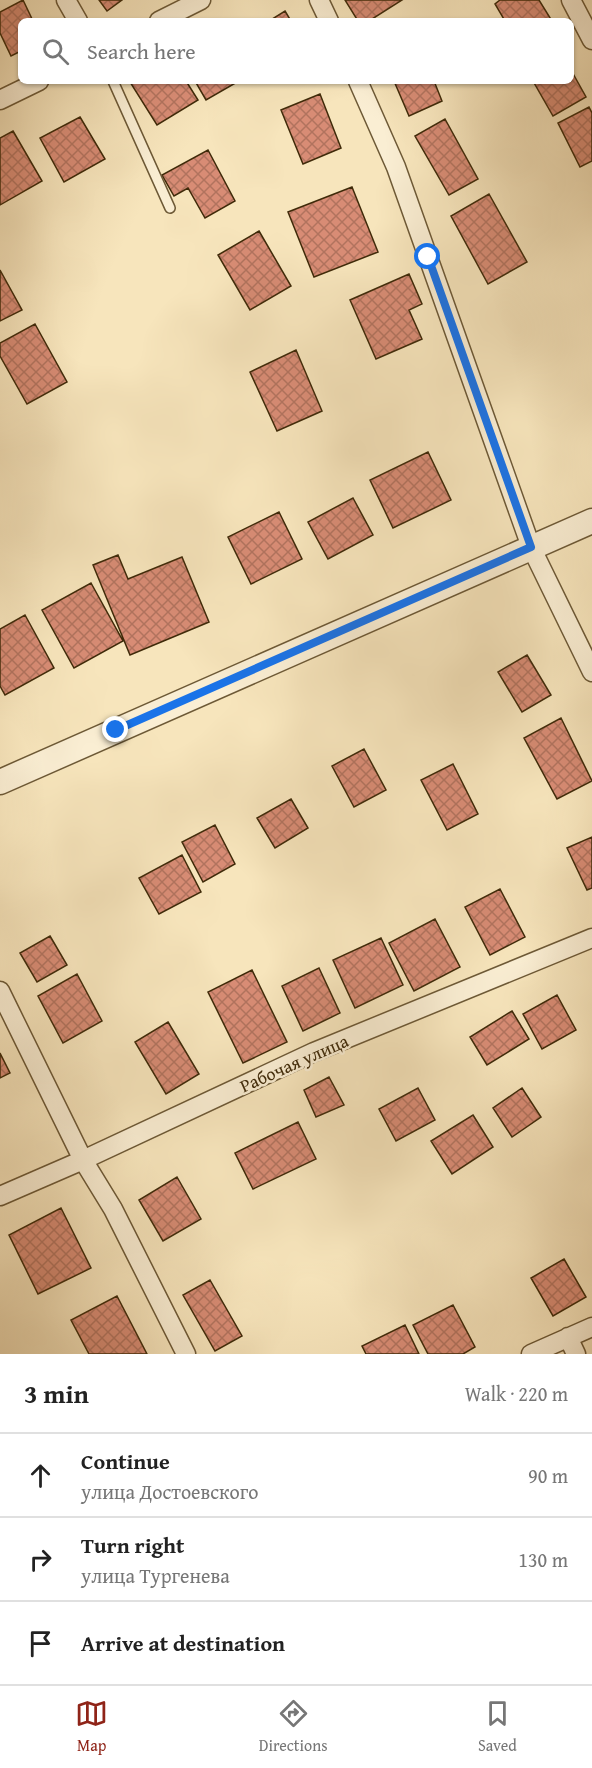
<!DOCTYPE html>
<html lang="en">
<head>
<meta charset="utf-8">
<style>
  :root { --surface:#fff; --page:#f2f2f2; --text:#222; --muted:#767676; --line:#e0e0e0; --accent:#8f2418 }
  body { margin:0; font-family:"Gentium Book Plus",serif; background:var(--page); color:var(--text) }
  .stop { position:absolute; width:18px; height:18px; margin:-14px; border:4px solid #1a73e8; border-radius:50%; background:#fff }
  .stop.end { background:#1a73e8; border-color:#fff; box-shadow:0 2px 6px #0008 }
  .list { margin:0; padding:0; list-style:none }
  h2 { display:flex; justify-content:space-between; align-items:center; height:78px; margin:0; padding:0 24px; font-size:26px }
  h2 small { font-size:20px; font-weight:400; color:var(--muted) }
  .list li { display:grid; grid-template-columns:39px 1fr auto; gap:18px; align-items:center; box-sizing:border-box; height:84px; padding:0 24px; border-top:2px solid var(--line) }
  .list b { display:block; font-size:22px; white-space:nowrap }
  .list p { margin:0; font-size:20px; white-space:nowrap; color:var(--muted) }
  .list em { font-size:20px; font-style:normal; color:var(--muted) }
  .icon { flex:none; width:33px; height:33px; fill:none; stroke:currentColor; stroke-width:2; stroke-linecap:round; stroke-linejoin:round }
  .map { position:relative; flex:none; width:592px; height:1354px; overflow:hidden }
  .search { position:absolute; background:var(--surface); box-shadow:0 2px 4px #0004; left:18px; right:18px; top:18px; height:66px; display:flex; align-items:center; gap:15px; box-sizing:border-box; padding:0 21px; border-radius:9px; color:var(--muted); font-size:22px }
  .sheet { height:330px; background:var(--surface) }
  nav { display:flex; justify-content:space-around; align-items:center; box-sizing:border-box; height:84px; border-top:2px solid var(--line); background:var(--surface); font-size:16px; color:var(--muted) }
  nav a { display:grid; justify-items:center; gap:3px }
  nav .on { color:var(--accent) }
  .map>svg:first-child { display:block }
  .building { fill:url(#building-cross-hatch); stroke:#3f2a09; stroke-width:1.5 }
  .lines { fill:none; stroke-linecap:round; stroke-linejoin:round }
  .service-casing { stroke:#6d5936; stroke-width:12 }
  .minor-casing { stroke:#6d5936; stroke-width:21 }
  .tertiary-casing { stroke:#6d5936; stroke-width:27 }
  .service { stroke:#faeed3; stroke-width:9 }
  .minor { stroke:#faeed3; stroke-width:18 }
  .tertiary { stroke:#faeed3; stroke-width:24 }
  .route { stroke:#1a73e8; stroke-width:8 }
  .labels { text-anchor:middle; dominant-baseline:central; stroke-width:5; stroke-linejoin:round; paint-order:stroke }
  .street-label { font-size:18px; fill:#3f2a09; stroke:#faeed3 }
</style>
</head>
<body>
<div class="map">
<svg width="592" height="1354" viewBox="0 0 592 1354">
  <defs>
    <pattern id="building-cross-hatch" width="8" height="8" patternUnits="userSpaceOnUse" patternTransform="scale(1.5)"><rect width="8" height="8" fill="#d88c75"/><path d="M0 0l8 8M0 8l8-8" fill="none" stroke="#b1735e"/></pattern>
  </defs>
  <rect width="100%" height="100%" fill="#f7e5bc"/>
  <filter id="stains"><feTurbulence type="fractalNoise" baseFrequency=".00333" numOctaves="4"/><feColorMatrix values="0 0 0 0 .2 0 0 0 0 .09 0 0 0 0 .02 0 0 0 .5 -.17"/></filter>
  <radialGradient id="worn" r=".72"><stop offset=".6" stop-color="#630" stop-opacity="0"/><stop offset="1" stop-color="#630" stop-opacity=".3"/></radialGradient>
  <path class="building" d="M 23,0 L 33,21 L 21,21 L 21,51 L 11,56 L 0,33 L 0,12 Z
    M 99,0 L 122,0 L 107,11 Z
    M 345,0 L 402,0 L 369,21 L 358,21 Z
    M 500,0 L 539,0 L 552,21 L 505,21 L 495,4 Z
    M 285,11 L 291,21 L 269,21 Z
    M 571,70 L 586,97 L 553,116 L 533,81 L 571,81 Z
    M 186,81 L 198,100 L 157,125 L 130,82 Z
    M 195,81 L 239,81 L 206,100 Z
    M 394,81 L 434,81 L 442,101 L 409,116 Z
    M 320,94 L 341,148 L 303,164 L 281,110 Z
    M 589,107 L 592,113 L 592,161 L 580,167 L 558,123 Z
    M 80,117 L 105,159 L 64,182 L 40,138 Z
    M 445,119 L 478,179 L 449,195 L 415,136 Z
    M 13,131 L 42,181 L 0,205 L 0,138 Z
    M 208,150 L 235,201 L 205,218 L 188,188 L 174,196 L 162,175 Z
    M 352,187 L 378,252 L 314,277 L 288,212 Z
    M 489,194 L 527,262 L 488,284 L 451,216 Z
    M 259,231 L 291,286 L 250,310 L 218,255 Z
    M 0,270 L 22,310 L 0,321 Z
    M 409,274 L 422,304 L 409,310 L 422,339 L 376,359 L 350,300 Z
    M 35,324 L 67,382 L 27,404 L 0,356 L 0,343 Z
    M 296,350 L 322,411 L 277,431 L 250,372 Z
    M 428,452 L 451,500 L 393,528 L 370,480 Z
    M 353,498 L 373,535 L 328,559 L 308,522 Z
    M 279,512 L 302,559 L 251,584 L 228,537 Z
    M 118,555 L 128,579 L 182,557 L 209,622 L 130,655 L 93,565 Z
    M 91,583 L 123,641 L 74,668 L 42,610 Z
    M 25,615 L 54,668 L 5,695 L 0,686 L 0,629 Z
    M 527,655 L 551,695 L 522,712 L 498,672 Z
    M 561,718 L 592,781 L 557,799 L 524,738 Z
    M 364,749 L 386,790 L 354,807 L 332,766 Z
    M 453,764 L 478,814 L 447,830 L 421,780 Z
    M 291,799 L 308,828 L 275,848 L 257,818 Z
    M 215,825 L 235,864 L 203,882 L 182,842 Z
    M 592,837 L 592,888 L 587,890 L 567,848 Z
    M 182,855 L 201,892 L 159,914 L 139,878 Z
    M 500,889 L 525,937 L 490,955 L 465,907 Z
    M 435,919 L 460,967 L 414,991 L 389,943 Z
    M 50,936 L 67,965 L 37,982 L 20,953 Z
    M 381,938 L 403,985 L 355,1008 L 333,960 Z
    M 319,968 L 340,1013 L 303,1031 L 282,986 Z
    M 252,970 L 287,1042 L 243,1063 L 208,992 Z
    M 77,974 L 102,1021 L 63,1043 L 38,996 Z
    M 557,995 L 576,1030 L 542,1049 L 523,1014 Z
    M 512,1011 L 529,1039 L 487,1065 L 470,1037 Z
    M 168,1022 L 199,1074 L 166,1094 L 135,1042 Z
    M 0,1053 L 10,1073 L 0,1078 Z
    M 329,1077 L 344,1105 L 316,1117 L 304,1090 Z
    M 418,1088 L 435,1120 L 396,1141 L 379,1109 Z
    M 522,1088 L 541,1117 L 512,1137 L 493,1108 Z
    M 473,1115 L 493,1147 L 452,1174 L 431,1141 Z
    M 298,1122 L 316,1159 L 253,1189 L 235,1153 Z
    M 177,1177 L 201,1219 L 163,1241 L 139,1200 Z
    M 61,1208 L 91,1268 L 38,1294 L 9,1235 Z
    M 564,1259 L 586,1297 L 553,1316 L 531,1278 Z
    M 210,1280 L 242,1336 L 215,1351 L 183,1295 Z
    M 117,1296 L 147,1354 L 89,1354 L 71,1320 Z
    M 453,1305 L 475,1347 L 463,1354 L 428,1354 L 413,1325 Z
    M 405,1325 L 419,1354 L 366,1354 L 362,1346 Z"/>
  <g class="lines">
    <defs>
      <path id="service" d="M 113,81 L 170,208"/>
      <path id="minor" d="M 66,0 L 78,21
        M 319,0 L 329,21
        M 571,0 L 592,40
        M 159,21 L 201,0
        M 358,81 L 396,167 L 531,547 L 592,672
        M 0,100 L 39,81
        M 0,991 L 83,1160 L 113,1209 L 186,1354
        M 0,1196 L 83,1160 L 314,1052 L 592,938
        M 568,1337 L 576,1354
        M 531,1354 L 592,1327"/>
      <path id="tertiary" d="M 0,782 L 592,521"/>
    </defs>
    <use href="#service" class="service-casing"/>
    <use href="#minor" class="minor-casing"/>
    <use href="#tertiary" class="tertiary-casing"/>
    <use href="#service" class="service"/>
    <use href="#minor" class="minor"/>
    <use href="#tertiary" class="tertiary"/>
  </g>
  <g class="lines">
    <path class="route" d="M 116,730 L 531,547 L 428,257"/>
  </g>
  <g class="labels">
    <g class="street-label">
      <text transform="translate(294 1063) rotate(-24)">Рабочая улица</text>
    </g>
  </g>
  <rect width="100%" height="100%" filter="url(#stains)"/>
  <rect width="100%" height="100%" fill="url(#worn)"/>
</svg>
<div class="stop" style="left:428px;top:257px"></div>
<div class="stop end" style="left:116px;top:730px"></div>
<div class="search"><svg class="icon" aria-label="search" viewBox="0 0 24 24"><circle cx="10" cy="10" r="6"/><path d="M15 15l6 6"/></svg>Search here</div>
</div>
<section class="sheet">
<h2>3 min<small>Walk · 220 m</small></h2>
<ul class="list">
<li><svg class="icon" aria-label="ahead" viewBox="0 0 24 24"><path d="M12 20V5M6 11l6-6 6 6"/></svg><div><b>Continue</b><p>улица Достоевского</p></div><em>90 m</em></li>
<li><svg class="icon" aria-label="right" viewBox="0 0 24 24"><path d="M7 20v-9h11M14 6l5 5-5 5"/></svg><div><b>Turn right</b><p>улица Тургенева</p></div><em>130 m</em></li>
<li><svg class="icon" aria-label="arrive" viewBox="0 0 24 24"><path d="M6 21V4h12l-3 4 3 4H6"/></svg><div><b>Arrive at destination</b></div></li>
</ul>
</section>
<nav>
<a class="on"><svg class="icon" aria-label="map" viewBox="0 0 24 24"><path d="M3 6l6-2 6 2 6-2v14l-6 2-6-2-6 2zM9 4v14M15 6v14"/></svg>Map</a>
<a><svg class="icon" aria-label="directions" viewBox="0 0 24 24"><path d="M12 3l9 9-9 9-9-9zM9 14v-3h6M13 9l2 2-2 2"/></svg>Directions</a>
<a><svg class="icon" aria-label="saved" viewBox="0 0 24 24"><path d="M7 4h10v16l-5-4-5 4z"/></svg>Saved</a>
</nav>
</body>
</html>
